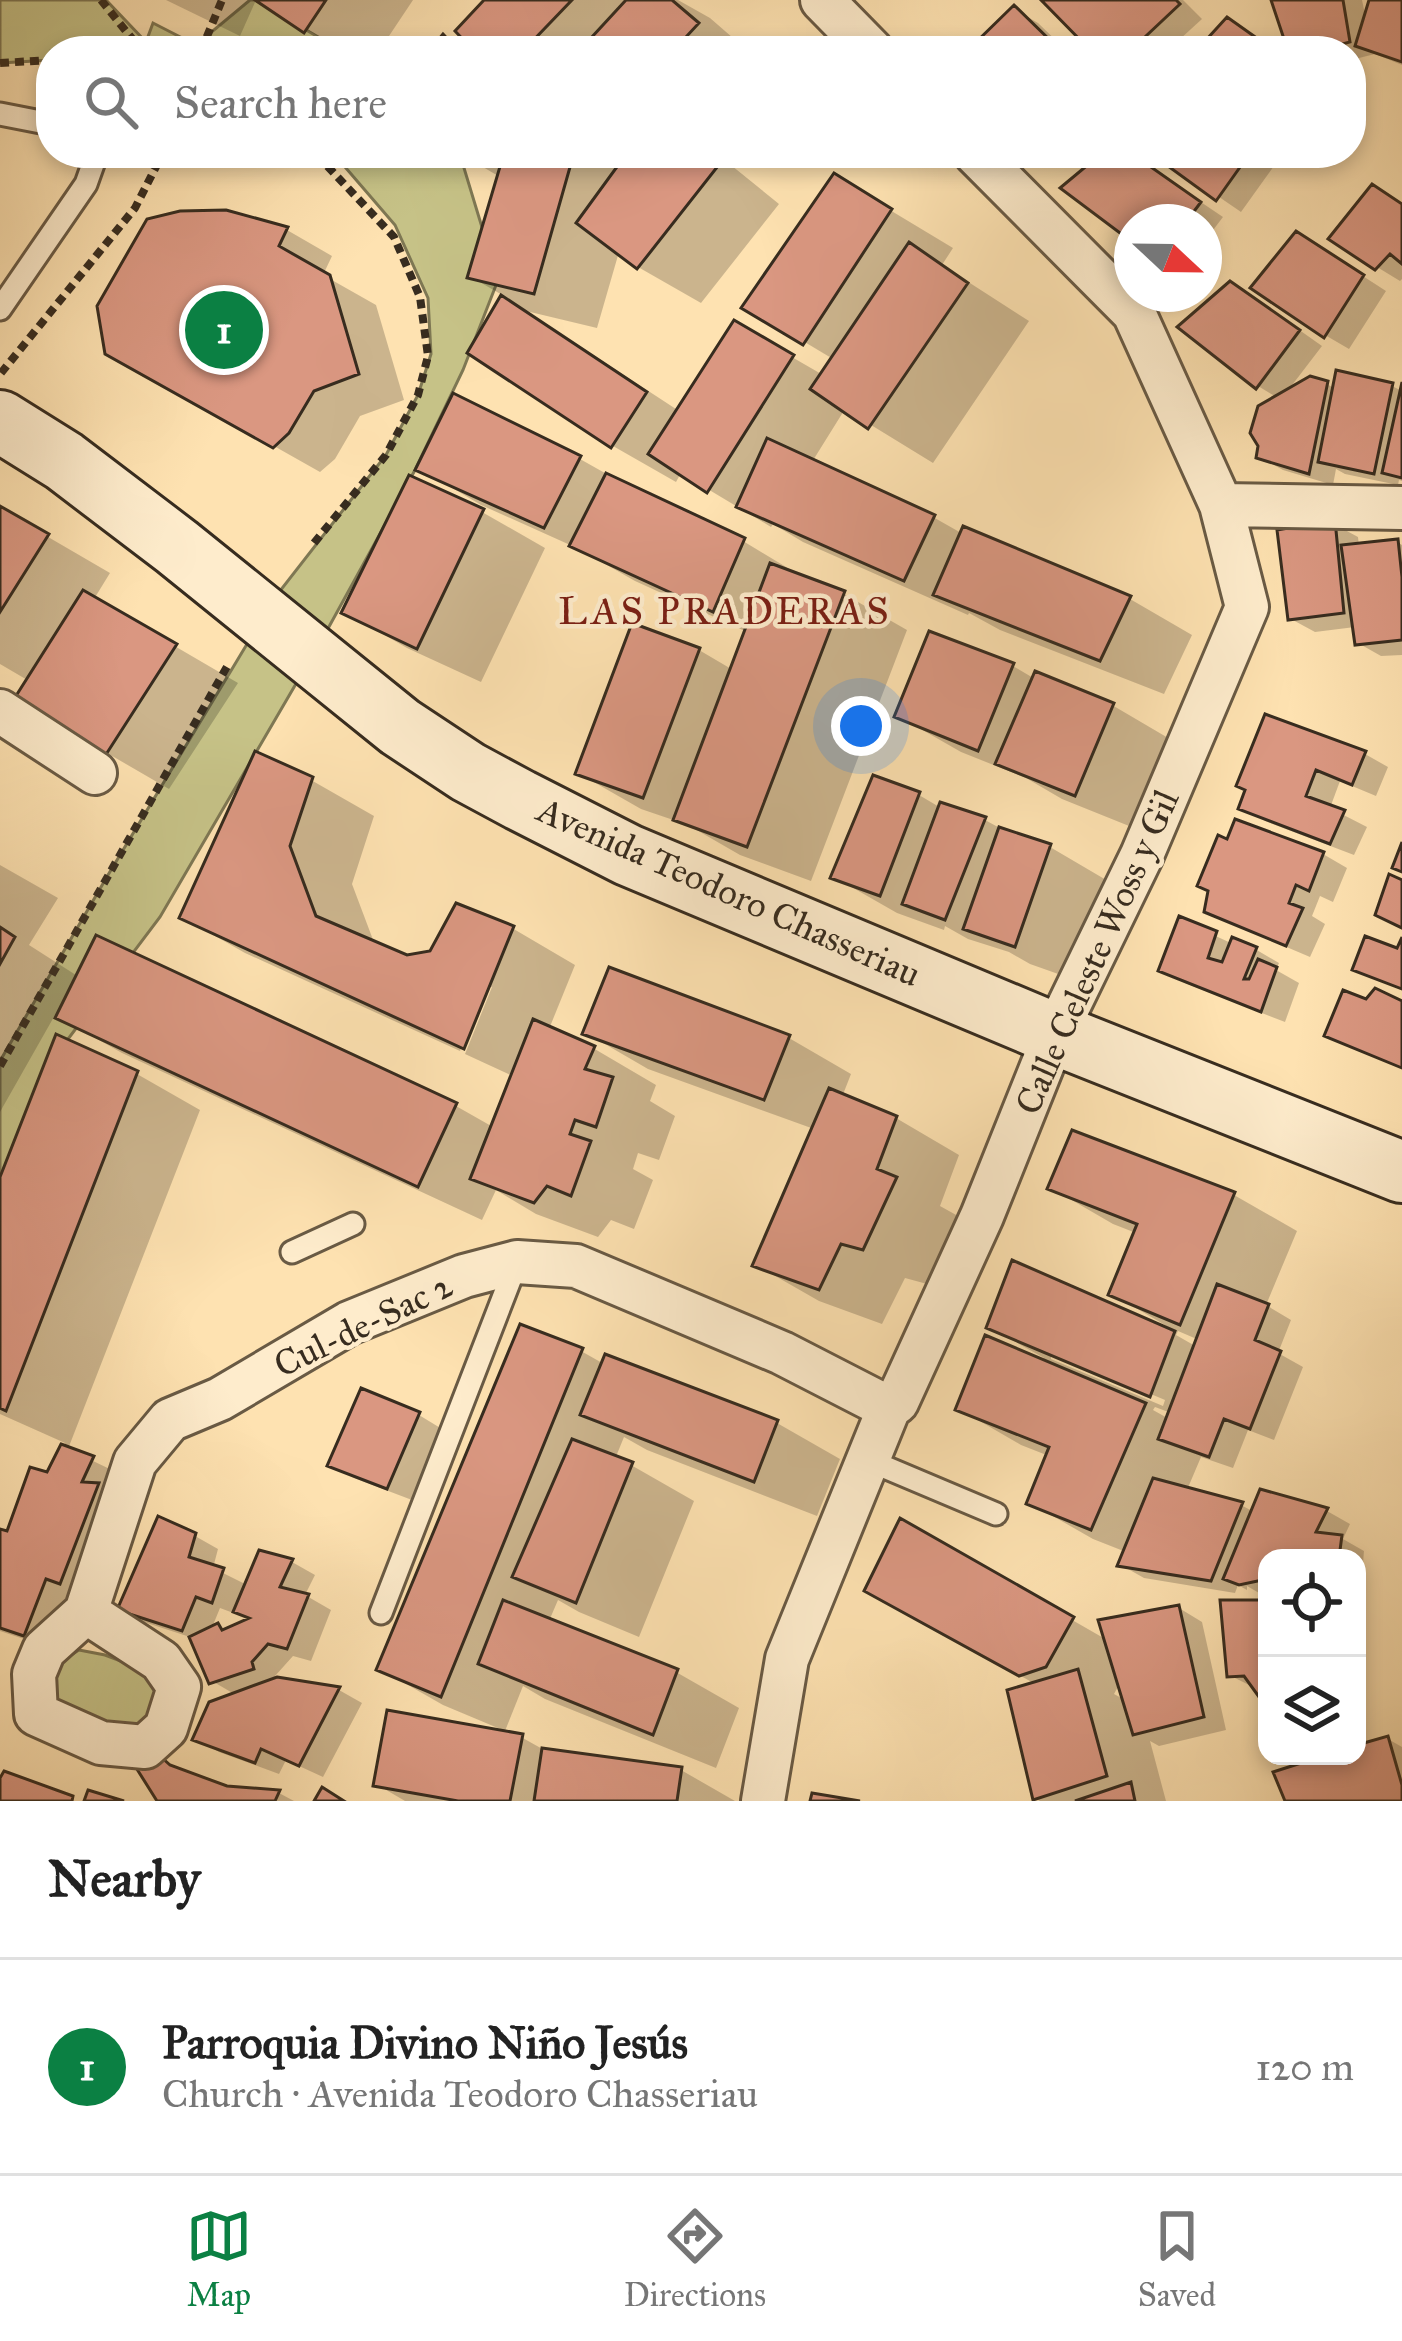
<!DOCTYPE html>
<html lang="en">
<head>
<meta charset="utf-8">
<style>
  :root { --surface:#fff; --page:#f2f2f2; --text:#222; --muted:#767676; --line:#e0e0e0; --accent:#0b8043 }
  body { margin:0; font-family:"IM FELL Great Primer",serif; background:var(--page); color:var(--text) }
  .controls { position:absolute; right:36px; bottom:36px; display:grid; overflow:hidden; border-radius:24px; box-shadow:0 6px 18px #0003 }
  .controls button { width:108px; height:108px; display:grid; place-items:center; padding:0; border:0; border-bottom:3px solid var(--line); background:var(--surface); color:var(--text); font:60px sans-serif }
  .compass { position:absolute; left:1114px; top:204px; width:108px; height:108px; border-radius:50%; background:var(--surface); box-shadow:0 6px 18px #0003; rotate:112deg }
  .you { position:absolute; left:861px; top:726px; width:42px; height:42px; margin:-30px; border:9px solid #fff; border-radius:50%; background:#1a73e8; box-shadow:0 0 0 18px #1a73e833 }
  .badge { display:grid; place-items:center; width:78px; height:78px; border-radius:50%; background:var(--accent); color:#fff; font-size:39px; font-weight:700 }
  .pin { position:absolute; translate:-50% -50%; border:6px solid #fff; box-shadow:0 3px 12px #0006 }
  .list { margin:0; padding:0; list-style:none }
  h2 { display:flex; justify-content:space-between; align-items:center; height:156px; margin:0; padding:0 48px; font-size:51px }
  h2 small { font-size:39px; font-weight:400; color:var(--muted) }
  .list li { display:grid; grid-template-columns:78px 1fr auto; gap:36px; align-items:center; box-sizing:border-box; height:216px; padding:0 48px; border-top:3px solid var(--line) }
  .list b { display:block; font-size:45px; white-space:nowrap }
  .list p { margin:0; font-size:39px; white-space:nowrap; color:var(--muted) }
  .list em { font-size:39px; font-style:normal; color:var(--muted) }
  .icon { flex:none; width:66px; height:66px; fill:none; stroke:currentColor; stroke-width:2; stroke-linecap:round; stroke-linejoin:round }
  .map { position:relative; flex:none; width:1402px; height:1801px; overflow:hidden }
  .search { position:absolute; background:var(--surface); box-shadow:0 6px 18px #0003; left:36px; right:36px; top:36px; height:132px; display:flex; align-items:center; gap:30px; box-sizing:border-box; padding:0 42px; border-radius:48px; color:var(--muted); font-size:45px }
  .sheet { height:372px; background:var(--surface) }
  nav { display:flex; justify-content:space-around; align-items:center; box-sizing:border-box; height:168px; border-top:3px solid var(--line); background:var(--surface); font-size:33px; color:var(--muted) }
  nav a { display:grid; justify-items:center; gap:6px }
  nav .on { color:var(--accent) }
  .map>svg:first-child { display:block }
  .green { fill:#c6c287; stroke:#7e7753; stroke-width:3 }
  .shadow { fill:#0003; fill-rule:evenodd }
  .building { fill:#da9781; stroke:#372c1f; stroke-width:3 }
  .lines { fill:none; stroke-linecap:round; stroke-linejoin:round }
  .lane-casing { stroke:#695a44; stroke-width:27 }
  .street-casing { stroke:#695a44; stroke-width:48 }
  .secondary-casing { stroke:#372c1f; stroke-width:66 }
  .path { stroke:#372c1f; stroke-width:8; stroke-dasharray:9 6; stroke-linecap:butt }
  .lane { stroke:#feeccc; stroke-width:21 }
  .street { stroke:#feeccc; stroke-width:42 }
  .secondary { stroke:#feeccc; stroke-width:60 }
  .labels { text-anchor:middle; dominant-baseline:central; stroke-width:9; stroke-linejoin:round; paint-order:stroke }
  .street-label { font-size:36px; fill:#372c1f; stroke:#feeccc }
  .neighbourhood-label { font-size:39px; letter-spacing:3px; fill:#7a1f14; stroke:#feeccc }
</style>
</head>
<body>
<div class="map">
<svg width="1402" height="1801" viewBox="0 0 1402 1801">
  <rect width="100%" height="100%" fill="#fee2b1"/>
  <filter id="stains"><feTurbulence type="fractalNoise" baseFrequency=".00167" numOctaves="4"/><feColorMatrix values="0 0 0 0 .2 0 0 0 0 .09 0 0 0 0 .02 0 0 0 .5 -.17"/></filter>
  <radialGradient id="worn" r=".72"><stop offset=".6" stop-color="#630" stop-opacity="0"/><stop offset="1" stop-color="#630" stop-opacity=".3"/></radialGradient>
  <path class="green" d="M 0,0 L 106,0 L 146,42 L 153,23 L 196,45 L 250,0 L 255,0 L 342,51 L 51,51 L 51,60 L 0,63 Z
    M 333,153 L 455,153 L 461,158 L 498,280 L 463,370 L 415,470 L 325,634 L 160,917 L 68,1039 L 0,1196 L 0,1061 L 108,875 L 276,596 L 386,455 L 418,395 L 431,354 L 428,298 L 395,225 Z
    M 79,1650 L 105,1655 L 142,1669 L 165,1691 L 141,1732 L 72,1713 L 43,1694 L 50,1668 Z"/>
  <path class="shadow" d="M 166,0 L 256,0 L 240,36 Z
    M 260,0 L 413,0 L 379,51 L 341,51 Z
    M 488,0 L 678,0 L 710,18 L 748,51 L 478,51 Z
    M 1045,0 L 1183,0 L 1202,19 L 1167,51 L 1095,51 Z
    M 1274,0 L 1362,0 L 1366,19 L 1372,0 L 1402,0 L 1402,65 L 1375,54 L 1351,60 L 1351,51 L 1292,51 Z
    M 1014,9 L 1038,23 L 1067,51 L 971,51 Z
    M 459,153 L 590,153 L 619,169 L 627,157 L 619,153 L 716,153 L 779,204 L 701,303 L 638,267 L 619,252 L 597,328 L 526,311 L 679,411 L 735,324 L 823,375 L 833,359 L 746,307 L 835,177 L 953,248 L 942,265 L 1029,321 L 933,463 L 845,409 L 812,462 L 933,517 L 963,534 L 1130,599 L 1192,635 L 1164,694 L 1000,630 L 969,613 L 968,615 L 803,542 L 773,524 L 771,527 L 681,473 L 676,482 L 613,446 L 471,352 L 504,296 L 471,277 L 500,177 Z
    M 1038,153 L 1069,153 L 1058,164 Z
    M 1107,153 L 1128,153 L 1223,217 L 1204,242 L 1204,222 L 1132,222 L 1132,238 Z
    M 1155,153 L 1271,153 L 1279,159 L 1241,212 Z
    M 1402,205 L 1402,279 L 1400,281 L 1377,267 Z
    M 287,230 L 332,256 L 323,275 L 376,305 L 404,400 L 360,416 L 335,459 L 320,472 L 108,352 Z
    M 1321,249 L 1386,291 L 1349,349 L 1325,335 Z
    M 1254,298 L 1322,346 L 1286,393 L 1327,384 L 1335,389 L 1392,386 L 1402,391 L 1402,481 L 1399,480 L 1398,485 L 1345,474 L 1336,469 L 1333,485 L 1283,470 L 1260,457 L 1278,398 L 1258,386 L 1182,327 Z
    M 455,397 L 580,459 L 635,490 L 743,541 L 806,579 L 844,594 L 907,630 L 811,881 L 740,855 L 688,825 L 641,809 L 578,773 L 699,650 L 733,670 L 747,632 L 635,581 L 579,549 L 481,505 L 419,468 Z
    M 0,509 L 110,573 L 94,599 L 238,683 L 169,789 L 107,753 L 29,681 L 0,664 Z
    M 482,512 L 545,548 L 481,682 L 407,648 L 345,612 Z
    M 1334,524 L 1358,537 L 1359,546 L 1397,542 L 1402,545 L 1402,655 L 1381,656 L 1358,643 L 1355,627 L 1315,632 L 1291,619 Z
    M 931,634 L 1013,666 L 1035,679 L 1112,705 L 1175,742 L 1139,830 L 1062,799 L 1026,778 L 961,752 L 898,716 Z
    M 1365,754 L 1388,767 L 1376,796 L 1340,781 L 1330,808 L 1367,827 L 1354,855 L 1265,821 L 1242,808 L 1248,790 Z
    M 874,779 L 919,795 L 941,808 L 985,820 L 1009,833 L 1050,847 L 1113,884 L 1078,981 L 1030,964 L 1009,952 L 968,939 L 945,926 L 944,930 L 897,913 L 834,877 Z
    M 311,780 L 374,816 L 352,884 L 375,945 L 407,959 L 512,928 L 575,965 L 549,1029 L 593,1048 L 656,1085 L 650,1101 L 675,1116 L 659,1160 L 638,1153 L 633,1169 L 653,1180 L 634,1229 L 611,1220 L 598,1237 L 536,1214 L 496,1190 L 482,1220 L 122,1053 L 55,1015 L 0,1112 L 0,865 L 58,898 L 29,945 L 79,977 L 456,1106 L 493,1127 L 513,1076 L 465,1054 L 492,987 L 485,987 L 460,1051 L 245,953 L 182,917 Z
    M 1237,823 L 1323,854 L 1347,868 L 1333,902 L 1320,896 L 1312,916 L 1325,924 L 1310,957 L 1232,924 L 1208,910 Z
    M 1181,920 L 1233,944 L 1255,949 L 1279,963 L 1276,970 L 1299,983 L 1285,1022 L 1185,983 L 1161,969 Z
    M 586,1033 L 789,1038 L 851,1074 L 842,1097 L 896,1118 L 959,1155 L 940,1206 L 958,1216 L 927,1284 L 905,1278 L 882,1324 L 819,1301 L 756,1265 L 814,1129 L 648,1069 Z
    M 58,1038 L 137,1074 L 200,1110 L 68,1449 L 116,1472 L 84,1595 L 70,1590 L 48,1647 L 0,1631 L 0,1532 L 9,1535 L 49,1475 L 65,1443 L 0,1414 L 0,1186 Z
    M 1073,1134 L 1234,1195 L 1297,1231 L 1266,1305 L 1291,1320 L 1278,1353 L 1303,1367 L 1274,1440 L 1248,1430 L 1233,1468 L 1201,1457 L 1187,1490 L 1241,1505 L 1254,1512 L 1262,1492 L 1327,1511 L 1350,1524 L 1343,1539 L 1364,1551 L 1362,1576 L 1357,1577 L 1357,1558 L 1267,1558 L 1266,1597 L 1247,1586 L 1247,1590 L 1238,1585 L 1235,1593 L 1144,1578 L 1121,1565 L 1126,1552 L 1093,1539 L 1030,1503 L 1049,1456 L 1021,1445 L 959,1409 L 1042,1362 L 1044,1358 L 989,1327 L 1168,1331 L 1170,1328 L 1112,1294 L 1136,1233 L 1113,1224 L 1051,1188 ZM 1178,1331 L 1199,1340 L 1197,1347 L 1176,1335 ZM 1051,1352 L 1165,1400 L 1163,1406 L 1051,1359 ZM 1155,1407 L 1171,1413 L 1171,1420 L 1153,1410 Z
    M 581,1351 L 604,1364 L 606,1358 L 777,1423 L 840,1459 L 817,1516 L 647,1450 L 624,1437 L 615,1459 L 631,1465 L 694,1501 L 639,1637 L 579,1612 L 558,1600 L 549,1621 L 676,1672 L 739,1708 L 716,1768 L 545,1699 L 523,1686 L 505,1731 L 443,1705 L 380,1669 Z
    M 419,1415 L 442,1429 L 412,1500 L 354,1478 L 331,1465 Z
    M 901,1522 L 1107,1640 L 1179,1608 L 1202,1622 L 1226,1730 L 1159,1746 L 1150,1741 L 1166,1801 L 1040,1801 L 1035,1798 L 1037,1685 L 931,1626 ZM 1120,1683 L 1125,1700 L 1114,1694 Z
    M 195,1536 L 218,1549 L 213,1568 L 247,1585 L 261,1553 L 292,1562 L 315,1575 L 305,1595 L 331,1610 L 311,1661 L 293,1656 L 275,1676 L 276,1680 L 339,1690 L 362,1703 L 323,1777 L 286,1760 L 279,1774 L 219,1752 L 196,1738 L 236,1695 L 212,1681 L 193,1638 L 144,1622 L 120,1609 ZM 220,1608 L 236,1614 L 237,1611 L 252,1620 L 226,1631 L 218,1626 L 211,1630 Z
    M 1267,1605 L 1267,1703 L 1257,1689 L 1229,1675 Z
    M 521,1737 L 546,1751 L 681,1770 L 735,1801 L 405,1801 L 376,1784 Z
    M 1388,1739 L 1402,1747 L 1402,1801 L 1288,1801 L 1333,1756 L 1357,1756 L 1357,1748 Z
    M 160,1759 L 185,1773 L 226,1789 L 279,1793 L 294,1801 L 159,1801 Z"/>
  <path class="building" d="M 255,0 L 326,0 L 304,33 Z
    M 484,0 L 572,0 L 523,51 L 474,51 L 455,31 Z
    M 626,0 L 672,0 L 699,23 L 673,51 L 579,51 Z
    M 1041,0 L 1176,0 L 1180,4 L 1130,51 L 1091,51 Z
    M 1271,0 L 1343,0 L 1350,42 L 1316,51 L 1288,51 Z
    M 1369,0 L 1402,0 L 1402,62 L 1355,46 Z
    M 1014,5 L 1061,51 L 967,51 Z
    M 1227,17 L 1275,51 L 1196,51 Z
    M 443,34 L 459,51 L 429,51 Z
    M 504,153 L 574,153 L 534,294 L 467,278 Z
    M 627,153 L 702,153 L 718,166 L 637,269 L 576,223 Z
    M 1102,153 L 1131,153 L 1201,202 L 1186,222 L 1132,222 L 1132,242 L 1060,188 Z
    M 1150,153 L 1250,153 L 1216,201 Z
    M 834,173 L 892,209 L 803,345 L 741,308 Z
    M 1372,184 L 1402,204 L 1402,264 L 1390,254 L 1375,270 L 1328,239 Z
    M 226,210 L 288,227 L 279,246 L 330,275 L 359,374 L 314,391 L 289,433 L 273,448 L 105,354 L 97,306 L 147,219 L 180,211 Z
    M 1296,231 L 1364,275 L 1324,338 L 1250,288 Z
    M 909,242 L 968,283 L 868,429 L 810,389 Z
    M 1230,281 L 1300,330 L 1256,389 L 1177,327 Z
    M 501,295 L 647,392 L 611,448 L 467,353 Z
    M 734,320 L 794,355 L 707,493 L 648,454 Z
    M 1336,370 L 1393,383 L 1374,474 L 1318,462 Z
    M 1310,376 L 1328,381 L 1309,474 L 1256,458 L 1258,446 L 1250,433 L 1258,406 Z
    M 1402,382 L 1402,478 L 1382,473 Z
    M 453,393 L 581,456 L 544,528 L 415,470 Z
    M 767,438 L 935,515 L 904,581 L 736,507 Z
    M 606,473 L 745,538 L 713,612 L 569,546 Z
    M 409,475 L 484,509 L 417,649 L 341,613 Z
    M 0,506 L 49,534 L 0,612 Z
    M 1335,520 L 1344,613 L 1288,620 L 1277,530 Z
    M 963,526 L 1131,596 L 1100,661 L 933,595 Z
    M 1398,539 L 1402,577 L 1402,640 L 1355,645 L 1341,545 Z
    M 770,563 L 845,591 L 747,847 L 673,820 Z
    M 83,590 L 177,644 L 105,756 L 14,699 Z
    M 632,623 L 700,648 L 643,798 L 575,774 Z
    M 929,631 L 1014,663 L 978,751 L 894,717 Z
    M 1035,671 L 1114,703 L 1075,796 L 995,764 Z
    M 1265,714 L 1366,751 L 1352,785 L 1316,770 L 1306,796 L 1345,810 L 1330,844 L 1238,809 L 1245,790 L 1236,786 Z
    M 255,751 L 313,777 L 290,846 L 316,916 L 407,955 L 430,951 L 456,903 L 514,926 L 464,1049 L 179,918 Z
    M 873,775 L 920,792 L 880,896 L 830,878 Z
    M 940,802 L 986,817 L 945,920 L 902,904 Z
    M 1235,819 L 1324,852 L 1309,891 L 1296,885 L 1289,903 L 1303,908 L 1286,946 L 1204,912 L 1208,891 L 1197,886 L 1218,835 L 1227,839 Z
    M 999,827 L 1051,844 L 1015,947 L 963,929 Z
    M 1402,842 L 1402,872 L 1392,868 Z
    M 1389,874 L 1402,880 L 1402,928 L 1375,915 Z
    M 1179,916 L 1217,931 L 1208,958 L 1222,962 L 1232,937 L 1257,947 L 1244,979 L 1249,979 L 1258,959 L 1277,967 L 1261,1012 L 1158,971 Z
    M 0,927 L 15,937 L 0,964 Z
    M 96,935 L 457,1103 L 418,1187 L 55,1018 Z
    M 1365,936 L 1397,948 L 1402,937 L 1402,989 L 1352,970 Z
    M 609,967 L 790,1035 L 764,1100 L 582,1034 Z
    M 1375,988 L 1402,1001 L 1402,1068 L 1324,1036 L 1343,990 L 1366,999 Z
    M 533,1019 L 595,1046 L 585,1069 L 613,1077 L 596,1127 L 575,1120 L 570,1134 L 591,1141 L 571,1196 L 547,1186 L 534,1203 L 470,1179 Z
    M 56,1034 L 138,1071 L 6,1411 L 0,1408 L 0,1177 Z
    M 829,1088 L 897,1116 L 877,1169 L 897,1177 L 863,1250 L 841,1244 L 819,1290 L 752,1266 Z
    M 1072,1130 L 1235,1192 L 1180,1325 L 1108,1295 L 1137,1224 L 1047,1189 Z
    M 1012,1260 L 1175,1331 L 1150,1397 L 986,1328 Z
    M 1217,1284 L 1269,1304 L 1255,1340 L 1281,1351 L 1250,1429 L 1224,1419 L 1209,1457 L 1158,1439 Z
    M 520,1324 L 583,1348 L 441,1697 L 376,1670 Z
    M 985,1335 L 1146,1403 L 1091,1530 L 1026,1504 L 1049,1447 L 955,1410 Z
    M 605,1354 L 778,1420 L 754,1482 L 580,1415 Z
    M 361,1388 L 420,1412 L 387,1489 L 327,1466 Z
    M 572,1439 L 633,1462 L 576,1603 L 512,1577 Z
    M 61,1444 L 94,1456 L 82,1482 L 99,1483 L 60,1584 L 46,1579 L 24,1636 L 0,1628 L 0,1529 L 7,1531 L 30,1467 L 47,1472 Z
    M 1153,1478 L 1243,1502 L 1211,1581 L 1117,1566 Z
    M 1260,1489 L 1328,1508 L 1316,1532 L 1342,1535 L 1339,1558 L 1267,1558 L 1267,1579 L 1239,1585 L 1223,1579 Z
    M 158,1516 L 196,1533 L 189,1557 L 224,1568 L 212,1603 L 196,1597 L 182,1631 L 117,1610 Z
    M 900,1518 L 1074,1617 L 1046,1667 L 1019,1676 L 864,1591 Z
    M 259,1550 L 293,1559 L 280,1587 L 309,1594 L 287,1649 L 268,1644 L 252,1662 L 254,1669 L 209,1684 L 189,1637 L 218,1623 L 222,1630 L 249,1618 L 233,1612 Z
    M 503,1600 L 678,1669 L 653,1735 L 478,1664 Z
    M 1220,1600 L 1267,1600 L 1267,1708 L 1244,1676 L 1227,1677 Z
    M 1179,1605 L 1204,1717 L 1133,1735 L 1098,1620 Z
    M 1078,1669 L 1107,1776 L 1033,1800 L 1007,1690 Z
    M 277,1677 L 340,1687 L 299,1766 L 261,1749 L 255,1763 L 192,1740 L 209,1702 Z
    M 387,1710 L 523,1734 L 510,1801 L 458,1801 L 373,1786 Z
    M 1388,1736 L 1402,1785 L 1402,1801 L 1285,1801 L 1273,1772 L 1323,1756 L 1357,1756 L 1357,1745 Z
    M 542,1748 L 682,1767 L 677,1801 L 534,1801 Z
    M 160,1756 L 170,1765 L 227,1786 L 280,1790 L 275,1801 L 157,1801 L 135,1766 Z
    M 4,1771 L 73,1796 L 72,1801 L 0,1801 L 0,1778 Z
    M 1131,1782 L 1135,1801 L 1075,1801 Z
    M 322,1787 L 344,1801 L 314,1801 Z
    M 88,1790 L 124,1801 L 84,1801 Z
    M 812,1793 L 860,1801 L 810,1801 Z"/>
  <g class="lines">
    <defs>
      <path id="lane" d="M 0,114 L 51,124
        M 0,309 L 86,184 L 97,153
        M 292,1252 L 353,1224
        M 868,1460 L 996,1514
        M 381,1613 L 517,1262"/>
      <path id="street" d="M 822,0 L 872,51
        M 1221,505 L 1402,508
        M 0,711 L 95,773
        M 86,1612 L 161,1661 L 179,1687 L 166,1728 L 145,1747 L 101,1743 L 36,1714 L 34,1674 L 44,1650 L 86,1612 L 135,1462 L 170,1420 L 220,1399 L 349,1323 L 464,1276 L 517,1262 L 576,1266 L 782,1353 L 889,1408
        M 763,1801 L 787,1659 L 889,1408 L 897,1402 L 982,1216 L 1055,1034 L 1142,855 L 1247,607 L 1221,505 L 1134,313 L 975,153"/>
      <path id="secondary" d="M 0,421 L 64,461 L 177,547 L 400,727 L 468,772 L 520,800 L 628,855 L 1055,1034 L 1402,1172"/>
    </defs>
    <use href="#lane" class="lane-casing"/>
    <use href="#street" class="street-casing"/>
    <use href="#secondary" class="secondary-casing"/>
    <path class="path" d="M 101,0 L 142,51
      M 201,51 L 222,0
      M 0,63 L 51,60
      M 1,373 L 135,208 L 163,153
      M 314,543 L 386,455 L 418,395 L 428,356 L 420,297 L 394,237 L 315,153
      M 0,1066 L 228,665"/>
    <use href="#lane" class="lane"/>
    <use href="#street" class="street"/>
    <use href="#secondary" class="secondary"/>
  </g>
  <g class="labels">
    <g class="street-label">
      <text transform="translate(729 892) rotate(24)">Avenida Teodoro Chasseriau</text>
      <text transform="translate(1097 952) rotate(-66)">Calle Celeste Woss y Gil</text>
      <text transform="translate(363 1325) rotate(-26)">Cul-de-Sac 2</text>
    </g>
    <g class="neighbourhood-label">
      <text x="725" y="611">LAS PRADERAS</text>
    </g>
  </g>
  <rect width="100%" height="100%" filter="url(#stains)"/>
  <rect width="100%" height="100%" fill="url(#worn)"/>
</svg>
<div class="controls">
<button><svg class="icon" aria-label="locate" viewBox="0 0 24 24"><circle cx="12" cy="12" r="6"/><path d="M12 2v4M12 18v4M2 12h4M18 12h4"/></svg></button>
<button><svg class="icon" aria-label="layers" viewBox="0 0 24 24"><path d="M12 4l9 5-9 5-9-5zM3 14l9 5 9-5"/></svg></button>
</div>
<svg class="compass" viewBox="-18 -18 36 36"><path d="M0-13l5 13h-10z" fill="#e53935"/><path d="M0 13l5-13h-10z" fill="#767676"/></svg>
<div class="you"></div>
<div class="pin badge" style="left:224px;top:330px">1</div>
<div class="search"><svg class="icon" aria-label="search" viewBox="0 0 24 24"><circle cx="10" cy="10" r="6"/><path d="M15 15l6 6"/></svg>Search here</div>
</div>
<section class="sheet">
<h2>Nearby<small></small></h2>
<ul class="list">
<li><span class="badge">1</span><div><b>Parroquia Divino Niño Jesús</b><p>Church · Avenida Teodoro Chasseriau</p></div><em>120 m</em></li>
</ul>
</section>
<nav>
<a class="on"><svg class="icon" aria-label="map" viewBox="0 0 24 24"><path d="M3 6l6-2 6 2 6-2v14l-6 2-6-2-6 2zM9 4v14M15 6v14"/></svg>Map</a>
<a><svg class="icon" aria-label="directions" viewBox="0 0 24 24"><path d="M12 3l9 9-9 9-9-9zM9 14v-3h6M13 9l2 2-2 2"/></svg>Directions</a>
<a><svg class="icon" aria-label="saved" viewBox="0 0 24 24"><path d="M7 4h10v16l-5-4-5 4z"/></svg>Saved</a>
</nav>
</body>
</html>
